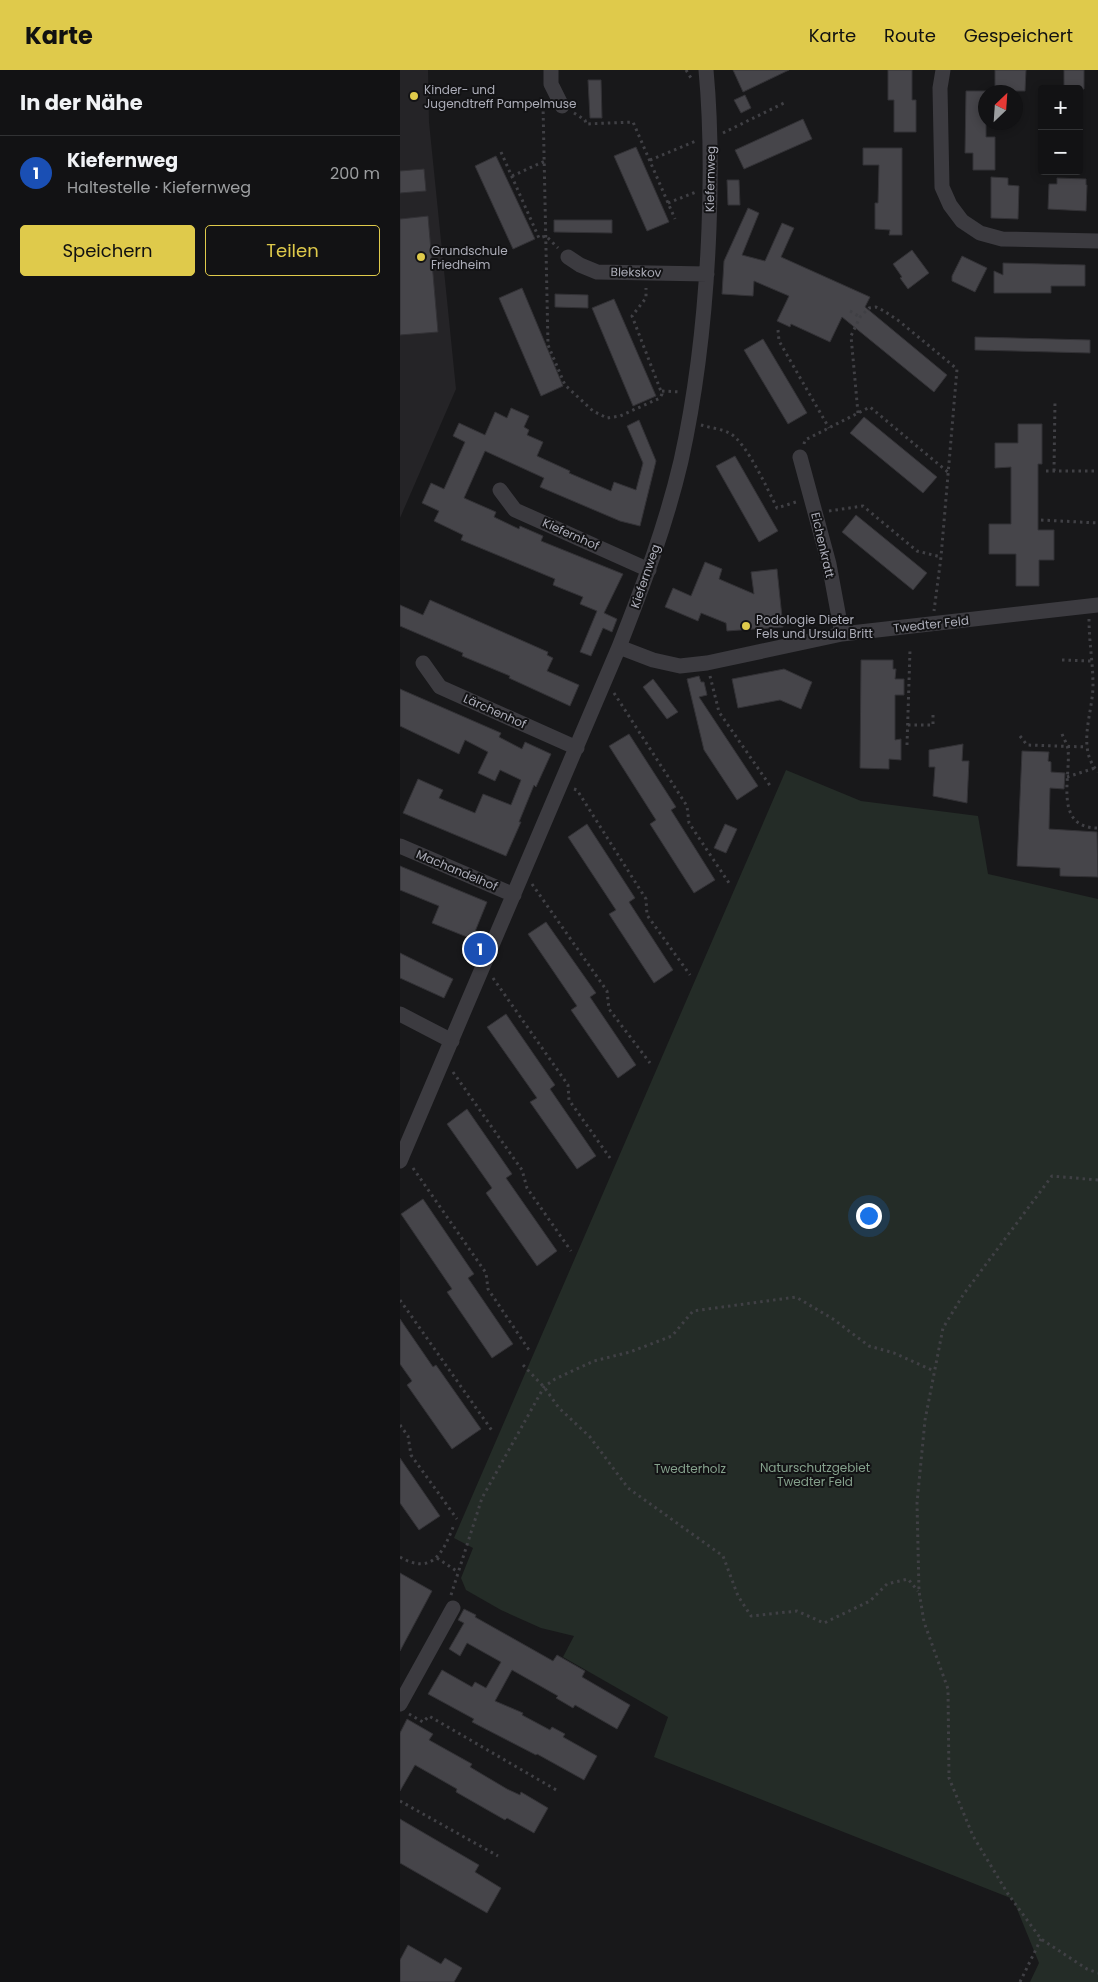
<!DOCTYPE html>
<html lang="de">
<head>
<meta charset="utf-8">
<style>
  :root { --surface:#121214; --page:#1f2022; --text:#f1f3f6; --muted:#9c9ea0; --line:#313234; --accent:#dfca4b }
  body { margin:0; font-family:Poppins,sans-serif; background:var(--page); color:var(--text) }
  .controls { position:absolute; right:15px; top:15px; display:grid; overflow:hidden; border-radius:5px; box-shadow:0 2px 8px #0003 }
  .controls button { width:45px; height:45px; display:grid; place-items:center; padding:0; border:0; border-bottom:1px solid var(--line); background:var(--surface); color:var(--text); font:25px sans-serif }
  .compass { position:absolute; left:578px; top:15px; width:45px; height:45px; border-radius:50%; background:var(--surface); box-shadow:0 2px 8px #0003; rotate:25deg }
  .you { position:absolute; left:468px; top:1145px; width:18px; height:18px; margin:-12px; border:4px solid #fff; border-radius:50%; background:#1a73e8; box-shadow:0 0 0 8px #1a73e833 }
  .badge { display:grid; place-items:center; width:32px; height:32px; border-radius:50%; background:var(--accent); color:#fff; font-size:16px; font-weight:700 }
  .pin { position:absolute; translate:-50% -50%; border:2px solid #fff; box-shadow:0 1px 5px #0006 }
  .list { margin:0; padding:0; list-style:none }
  h2 { display:flex; justify-content:space-between; align-items:center; height:65px; margin:0; padding:0 20px; font-size:21px }
  h2 small { font-size:16px; font-weight:400; color:var(--muted) }
  .list li { display:grid; grid-template-columns:32px 1fr auto; gap:15px; align-items:center; box-sizing:border-box; height:75px; padding:0 20px; border-top:1px solid var(--line) }
  .list b { display:block; font-size:19px; white-space:nowrap }
  .list p { margin:0; font-size:16px; white-space:nowrap; color:var(--muted) }
  .list em { font-size:16px; font-style:normal; color:var(--muted) }
  .actions { display:flex; gap:10px; padding:15px 20px }
  .actions a { flex:1; padding:11px 0; border:1px solid var(--accent); border-radius:5px; text-align:center; font-size:18px; color:var(--accent) }
  .actions .main { background:var(--accent); color:#111 }
  .map { position:relative; flex:none; width:698px; height:1912px; overflow:hidden }
  header { display:flex; align-items:center; gap:30px; box-sizing:border-box; height:70px; padding:0 25px; background:var(--accent); color:#111 }
  header strong { font-size:24px }
  nav { display:flex; gap:28px; margin-inline-start:auto; font-size:18px }
  main { display:flex }
  aside { flex:1; background:var(--surface) }
  .map>svg:first-child { display:block }
  .built { fill:#252427 }
  .green { fill:#242c27 }
  .building { fill:#46454a; stroke:#333236 }
  .lines { fill:none; stroke-linecap:round; stroke-linejoin:round }
  .path { stroke:#404045; stroke-width:3; stroke-dasharray:2.5 4; stroke-linecap:butt }
  .minor { stroke:#3c3b40; stroke-width:15 }
  .poi-dot { fill:#dfca4b; stroke:#131315; stroke-width:2 }
  .labels { text-anchor:middle; dominant-baseline:central; stroke-width:4; stroke-linejoin:round; paint-order:stroke }
  .poi-label { font-size:12px; fill:#acadb8; stroke:#131315; text-anchor:start }
  .street-label { font-size:12px; fill:#acadb8; stroke:#131315 }
  .park-label { font-size:12px; fill:#85a18c; stroke:#131315 }
</style>
</head>
<body>
<header>
<strong>Karte</strong>
<nav><a>Karte</a><a>Route</a><a>Gespeichert</a></nav>
</header>
<main>
<aside>
<h2>In der Nähe<small></small></h2>
<ul class="list">
<li><span class="badge" style="background:#1a4fb4">1</span><div><b>Kiefernweg</b><p>Haltestelle · Kiefernweg</p></div><em>200 m</em></li>
</ul>
<div class="actions"><a class="main">Speichern</a><a>Teilen</a></div>
</aside>
<div class="map">
<svg width="698" height="1912" viewBox="0 0 698 1912">
  <rect width="100%" height="100%" fill="#18181a"/>
  <path class="built" d="M 0,0 L 28,0 L 29,52 L 56,319 L 0,448 Z"/>
  <path class="green" d="M 386,700 L 461,731 L 578,746 L 588,804 L 698,829 L 698,1912 L 630,1912 L 639,1893 L 613,1829 L 254,1687 L 268,1647 L 163,1587 L 174,1566 L 141,1558 L 101,1540 L 66,1520 L 61,1508 L 73,1478 L 54,1468 Z"/>
  <path class="building" d="M 333,0 L 389,0 L 343,22 Z
    M 488,0 L 512,0 L 512,30 L 516,30 L 516,62 L 494,62 L 494,30 L 488,30 Z
    M 595,0 L 626,0 L 625,21 L 595,21 Z
    M 664,0 L 684,0 L 684,19 L 664,19 Z
    M 188,10 L 201,10 L 202,48 L 190,48 Z
    M 566,21 L 586,21 L 586,67 L 595,67 L 595,100 L 573,100 L 573,83 L 565,83 Z
    M 345,25 L 351,38 L 341,43 L 334,30 Z
    M 403,49 L 412,69 L 344,99 L 335,80 Z
    M 236,77 L 269,152 L 247,161 L 214,86 Z
    M 463,78 L 502,78 L 502,165 L 489,165 L 490,160 L 475,159 L 475,133 L 478,133 L 479,95 L 463,95 Z
    M 96,86 L 135,169 L 113,179 L 75,96 Z
    M 24,99 L 26,121 L 0,123 L 0,101 Z
    M 591,107 L 608,108 L 608,115 L 619,116 L 618,149 L 591,148 Z
    M 657,108 L 686,109 L 686,115 L 687,115 L 686,141 L 648,139 L 649,114 L 657,114 Z
    M 327,110 L 339,110 L 340,135 L 328,135 Z
    M 348,138 L 359,143 L 342,185 L 365,191 L 382,153 L 394,158 L 381,187 L 470,227 L 465,237 L 547,305 L 534,322 L 442,247 L 430,272 L 391,254 L 390,257 L 377,251 L 389,226 L 354,211 L 353,226 L 322,224 L 324,191 Z
    M 28,146 L 38,262 L 0,265 L 0,149 Z
    M 154,150 L 212,150 L 212,163 L 154,162 Z
    M 512,180 L 529,203 L 508,219 L 500,208 L 502,207 L 493,194 Z
    M 562,186 L 587,198 L 575,222 L 552,211 L 552,206 Z
    M 603,193 L 685,195 L 685,216 L 651,216 L 651,223 L 594,223 L 594,201 L 603,205 Z
    M 122,218 L 163,316 L 141,326 L 99,228 Z
    M 155,224 L 188,225 L 188,238 L 155,237 Z
    M 214,229 L 256,326 L 233,336 L 192,238 Z
    M 575,267 L 690,270 L 690,283 L 575,280 Z
    M 363,269 L 407,343 L 388,354 L 344,280 Z
    M 111,338 L 129,346 L 124,357 L 129,360 L 127,365 L 143,372 L 137,386 L 170,401 L 169,403 L 211,421 L 214,412 L 236,420 L 243,393 L 227,356 L 239,350 L 256,391 L 240,456 L 220,451 L 140,417 L 144,408 L 85,381 L 64,428 L 96,442 L 94,447 L 119,459 L 120,456 L 143,466 L 141,471 L 223,504 L 204,543 L 217,549 L 212,562 L 203,558 L 191,586 L 180,582 L 197,541 L 180,534 L 183,527 L 153,515 L 155,509 L 61,470 L 63,465 L 34,451 L 39,441 L 22,433 L 31,413 L 44,419 L 65,372 L 53,366 L 59,353 L 85,365 L 95,342 L 107,348 Z
    M 464,347 L 537,407 L 523,423 L 450,363 Z
    M 618,354 L 642,354 L 642,394 L 638,394 L 638,460 L 654,460 L 654,490 L 639,490 L 639,516 L 616,516 L 616,484 L 589,484 L 589,454 L 611,454 L 611,397 L 595,398 L 595,373 L 618,373 Z
    M 335,386 L 378,461 L 359,472 L 316,396 Z
    M 456,445 L 527,503 L 513,520 L 442,462 Z
    M 305,492 L 322,499 L 319,509 L 354,524 L 351,502 L 377,499 L 383,557 L 327,561 L 326,553 L 301,543 L 298,551 L 265,537 L 273,518 L 291,526 Z
    M 30,530 L 148,582 L 147,585 L 153,588 L 147,601 L 179,615 L 170,636 L 109,608 L 110,606 L 62,586 L 63,583 L 0,556 L 0,535 L 23,545 Z
    M 461,590 L 493,590 L 493,599 L 496,599 L 495,609 L 504,609 L 504,625 L 495,625 L 495,670 L 501,669 L 501,690 L 489,689 L 489,699 L 460,698 Z
    M 384,599 L 412,612 L 401,639 L 380,630 L 338,638 L 332,609 Z
    M 299,606 L 301,612 L 304,612 L 307,625 L 299,627 L 358,716 L 337,730 L 304,680 L 287,609 Z
    M 253,609 L 278,642 L 267,649 L 243,617 Z
    M 0,619 L 101,663 L 99,667 L 122,679 L 125,672 L 151,684 L 136,717 L 134,715 L 119,752 L 121,752 L 106,786 L 3,743 L 18,709 L 43,720 L 39,728 L 75,743 L 83,724 L 111,735 L 121,710 L 100,700 L 95,711 L 78,703 L 88,682 L 65,670 L 59,684 L 0,656 Z
    M 229,664 L 276,737 L 271,740 L 315,810 L 294,823 L 250,754 L 256,750 L 209,676 Z
    M 563,674 L 562,691 L 569,691 L 567,733 L 533,726 L 535,697 L 529,697 L 529,680 Z
    M 622,681 L 649,682 L 648,691 L 651,692 L 651,702 L 665,703 L 664,719 L 650,718 L 649,759 L 697,762 L 698,807 L 660,806 L 660,798 L 617,796 Z
    M 187,754 L 235,828 L 229,832 L 273,900 L 254,913 L 209,844 L 216,840 L 168,767 Z
    M 325,754 L 337,759 L 326,783 L 314,778 Z
    M 0,796 L 87,832 L 72,869 L 32,853 L 39,836 L 0,820 Z
    M 146,852 L 196,923 L 190,927 L 236,995 L 218,1008 L 171,940 L 177,936 L 128,864 Z
    M 0,883 L 53,909 L 44,928 L 0,908 Z
    M 106,944 L 155,1015 L 150,1019 L 196,1086 L 177,1099 L 130,1032 L 137,1028 L 87,957 Z
    M 67,1039 L 112,1104 L 106,1108 L 157,1181 L 137,1196 L 86,1123 L 92,1118 L 47,1054 Z
    M 23,1129 L 74,1204 L 68,1208 L 113,1274 L 92,1288 L 47,1222 L 52,1219 L 1,1144 Z
    M 0,1249 L 33,1297 L 36,1295 L 81,1359 L 52,1379 L 7,1315 L 12,1311 L 0,1294 Z
    M 0,1388 L 40,1446 L 19,1460 L 0,1433 Z
    M 0,1503 L 32,1521 L 0,1581 Z
    M 64,1539 L 76,1545 L 75,1547 L 153,1591 L 157,1585 L 185,1601 L 182,1607 L 230,1635 L 217,1659 L 175,1635 L 173,1638 L 156,1628 L 158,1626 L 112,1600 L 95,1631 L 123,1643 L 122,1645 L 150,1660 L 152,1657 L 165,1664 L 163,1667 L 197,1686 L 184,1710 L 137,1684 L 136,1685 L 72,1652 L 74,1649 L 28,1624 L 42,1600 L 72,1617 L 75,1612 L 86,1618 L 101,1592 L 67,1573 L 60,1586 L 49,1579 L 64,1553 L 58,1550 Z
    M 7,1649 L 33,1664 L 29,1670 L 72,1694 L 70,1697 L 107,1719 L 120,1725 L 121,1722 L 148,1738 L 134,1763 L 107,1748 L 105,1750 L 56,1722 L 57,1719 L 15,1695 L 0,1721 L 0,1663 Z
    M 0,1749 L 79,1795 L 75,1802 L 101,1818 L 87,1843 L 0,1793 Z
    M 8,1875 L 41,1894 L 45,1888 L 62,1898 L 54,1912 L 0,1912 L 0,1890 Z"/>
  <g class="lines">
    <path class="path" d="M 286,0 L 291,8
      M 143,35 L 148,275 L 165,315 L 193,341 L 207,348 L 220,346 L 260,328 L 262,324 L 232,246 L 246,228 L 246,218
      M 174,43 L 185,50 L 186,54 L 233,52 L 275,149
      M 323,63 L 386,32
      M 101,82 L 139,168 L 146,166 L 158,178
      M 250,90 L 296,71
      M 112,106 L 145,91
      M 268,133 L 296,122
      M 450,241 L 460,247
      M 378,260 L 379,271 L 429,358
      M 262,321 L 280,322
      M 458,343 L 451,266 L 460,247 L 469,238 L 476,237 L 484,241 L 499,251 L 557,299 L 541,487 L 534,541
      M 301,355 C 311,358 323,359 331,364 C 347,374 368,420 377,438 L 399,431
      M 404,374 L 405,370 L 470,337 L 549,403
      M 646,401 L 698,401
      M 654,401 L 655,331
      M 429,441 L 463,436 L 517,481 L 541,487
      M 641,450 L 698,453
      M 689,549 C 689,572 693,593 693,615 C 693,643 676,678 698,702
      M 662,590 L 691,591
      M 310,606 L 319,642 L 371,717
      M 214,623 L 287,736 L 289,753 L 329,813
      M 508,655 L 533,655 L 533,642
      M 662,664 C 664,669 667,674 668,679 C 671,707 653,758 698,758
      M 620,666 L 627,675 L 687,677
      M 507,675 L 510,580
      M 667,707 L 695,698
      M 174,719 L 177,720 L 246,829 L 247,845 L 290,905
      M 132,814 L 207,921 L 209,939 L 250,993
      M 93,908 L 168,1015 L 169,1030 L 210,1088
      M 53,1002 L 122,1100 L 127,1118 L 171,1181
      M 13,1098 L 86,1203 L 88,1219 L 129,1280
      M 698,1110 L 652,1106 L 563,1225 L 543,1258 L 525,1350 L 517,1433 L 519,1521 L 524,1552 L 548,1619 L 549,1708 L 573,1766 L 608,1824 L 641,1869 L 687,1899 L 698,1903
      M 0,1230 L 93,1362
      M 123,1295 L 144,1317 L 159,1338 L 190,1367 L 228,1418 L 323,1486 L 338,1526 L 351,1546 L 397,1541 L 424,1553 L 470,1531 L 487,1514 L 508,1509 L 518,1521
      M 0,1355 L 8,1366 L 11,1385 L 57,1449
      M 0,1487 C 33,1506 43,1482 54,1455
      M 37,1488 L 58,1502
      M 51,1525 L 82,1428 L 144,1317 L 155,1309 L 194,1291 L 230,1282 L 272,1266 L 293,1241 L 396,1227 L 433,1249 L 469,1276 L 494,1283 L 534,1301
      M 9,1644 L 23,1652 L 29,1646 L 158,1721
      M 0,1731 L 98,1786
      M 620,1912 L 641,1869"/>
    <path class="minor" d="M 151,0 L 151,14 L 162,36
      M 543,0 L 540,18 L 542,117 L 550,135 L 562,151 L 580,163 L 602,169 L 698,171
      M 168,187 L 180,195 L 197,202 L 307,204
      M 400,387 L 429,494 L 442,564
      M 100,420 L 115,440 L 249,500
      M 219,577 L 253,590 L 280,596 L 307,593 L 442,564 L 698,535
      M 23,593 L 40,617 L 177,678
      M 0,776 L 114,825
      M 0,944 L 52,971
      M 0,1091 L 219,577 C 243,516 266,455 281,391 C 298,314 306,237 309,158 C 311,105 311,53 306,0
      M 0,1634 L 53,1538"/>
  </g>
  <g class="poi-dot">
    <circle cx="14" cy="26" r="5"/>
    <circle cx="21" cy="187" r="5"/>
    <circle cx="346" cy="556" r="5"/>
  </g>
  <g class="labels">
    <g class="poi-label">
      <text x="24" y="19">Kinder- und<tspan x="24" dy="14">Jugendtreff Pampelmuse</tspan></text>
      <text x="31" y="180">Grundschule<tspan x="31" dy="14">Friedheim</tspan></text>
      <text x="356" y="549">Podologie Dieter<tspan x="356" dy="14">Fels und Ursula Britt</tspan></text>
    </g>
    <g class="street-label">
      <text transform="translate(310 109) rotate(-89)">Kiefernweg</text>
      <text transform="translate(236 202) rotate(1)">Blekskov</text>
      <text transform="translate(171 464) rotate(24)">Kiefernhof</text>
      <text transform="translate(423 475) rotate(77)">Eichenkratt</text>
      <text transform="translate(245 506) rotate(-71)">Kiefernweg</text>
      <text transform="translate(531 554) rotate(-6)">Twedter Feld</text>
      <text transform="translate(95 641) rotate(24)">Lärchenhof</text>
      <text transform="translate(57 800) rotate(23)">Machandelhof</text>
    </g>
    <g class="park-label">
      <text x="415" y="1397">Naturschutzgebiet<tspan x="415" dy="14">Twedter Feld</tspan></text>
      <text x="290" y="1398">Twedterholz</text>
    </g>
  </g>
</svg>
<div class="controls">
<button>+</button>
<button>−</button>
</div>
<svg class="compass" viewBox="-18 -18 36 36"><path d="M0-13l5 13h-10z" fill="#e53935"/><path d="M0 13l5-13h-10z" fill="#9c9ea0"/></svg>
<div class="you"></div>
<div class="pin badge" style="left:80px;top:879px;background:#1a4fb4">1</div>
</div>
</main>
</body>
</html>
